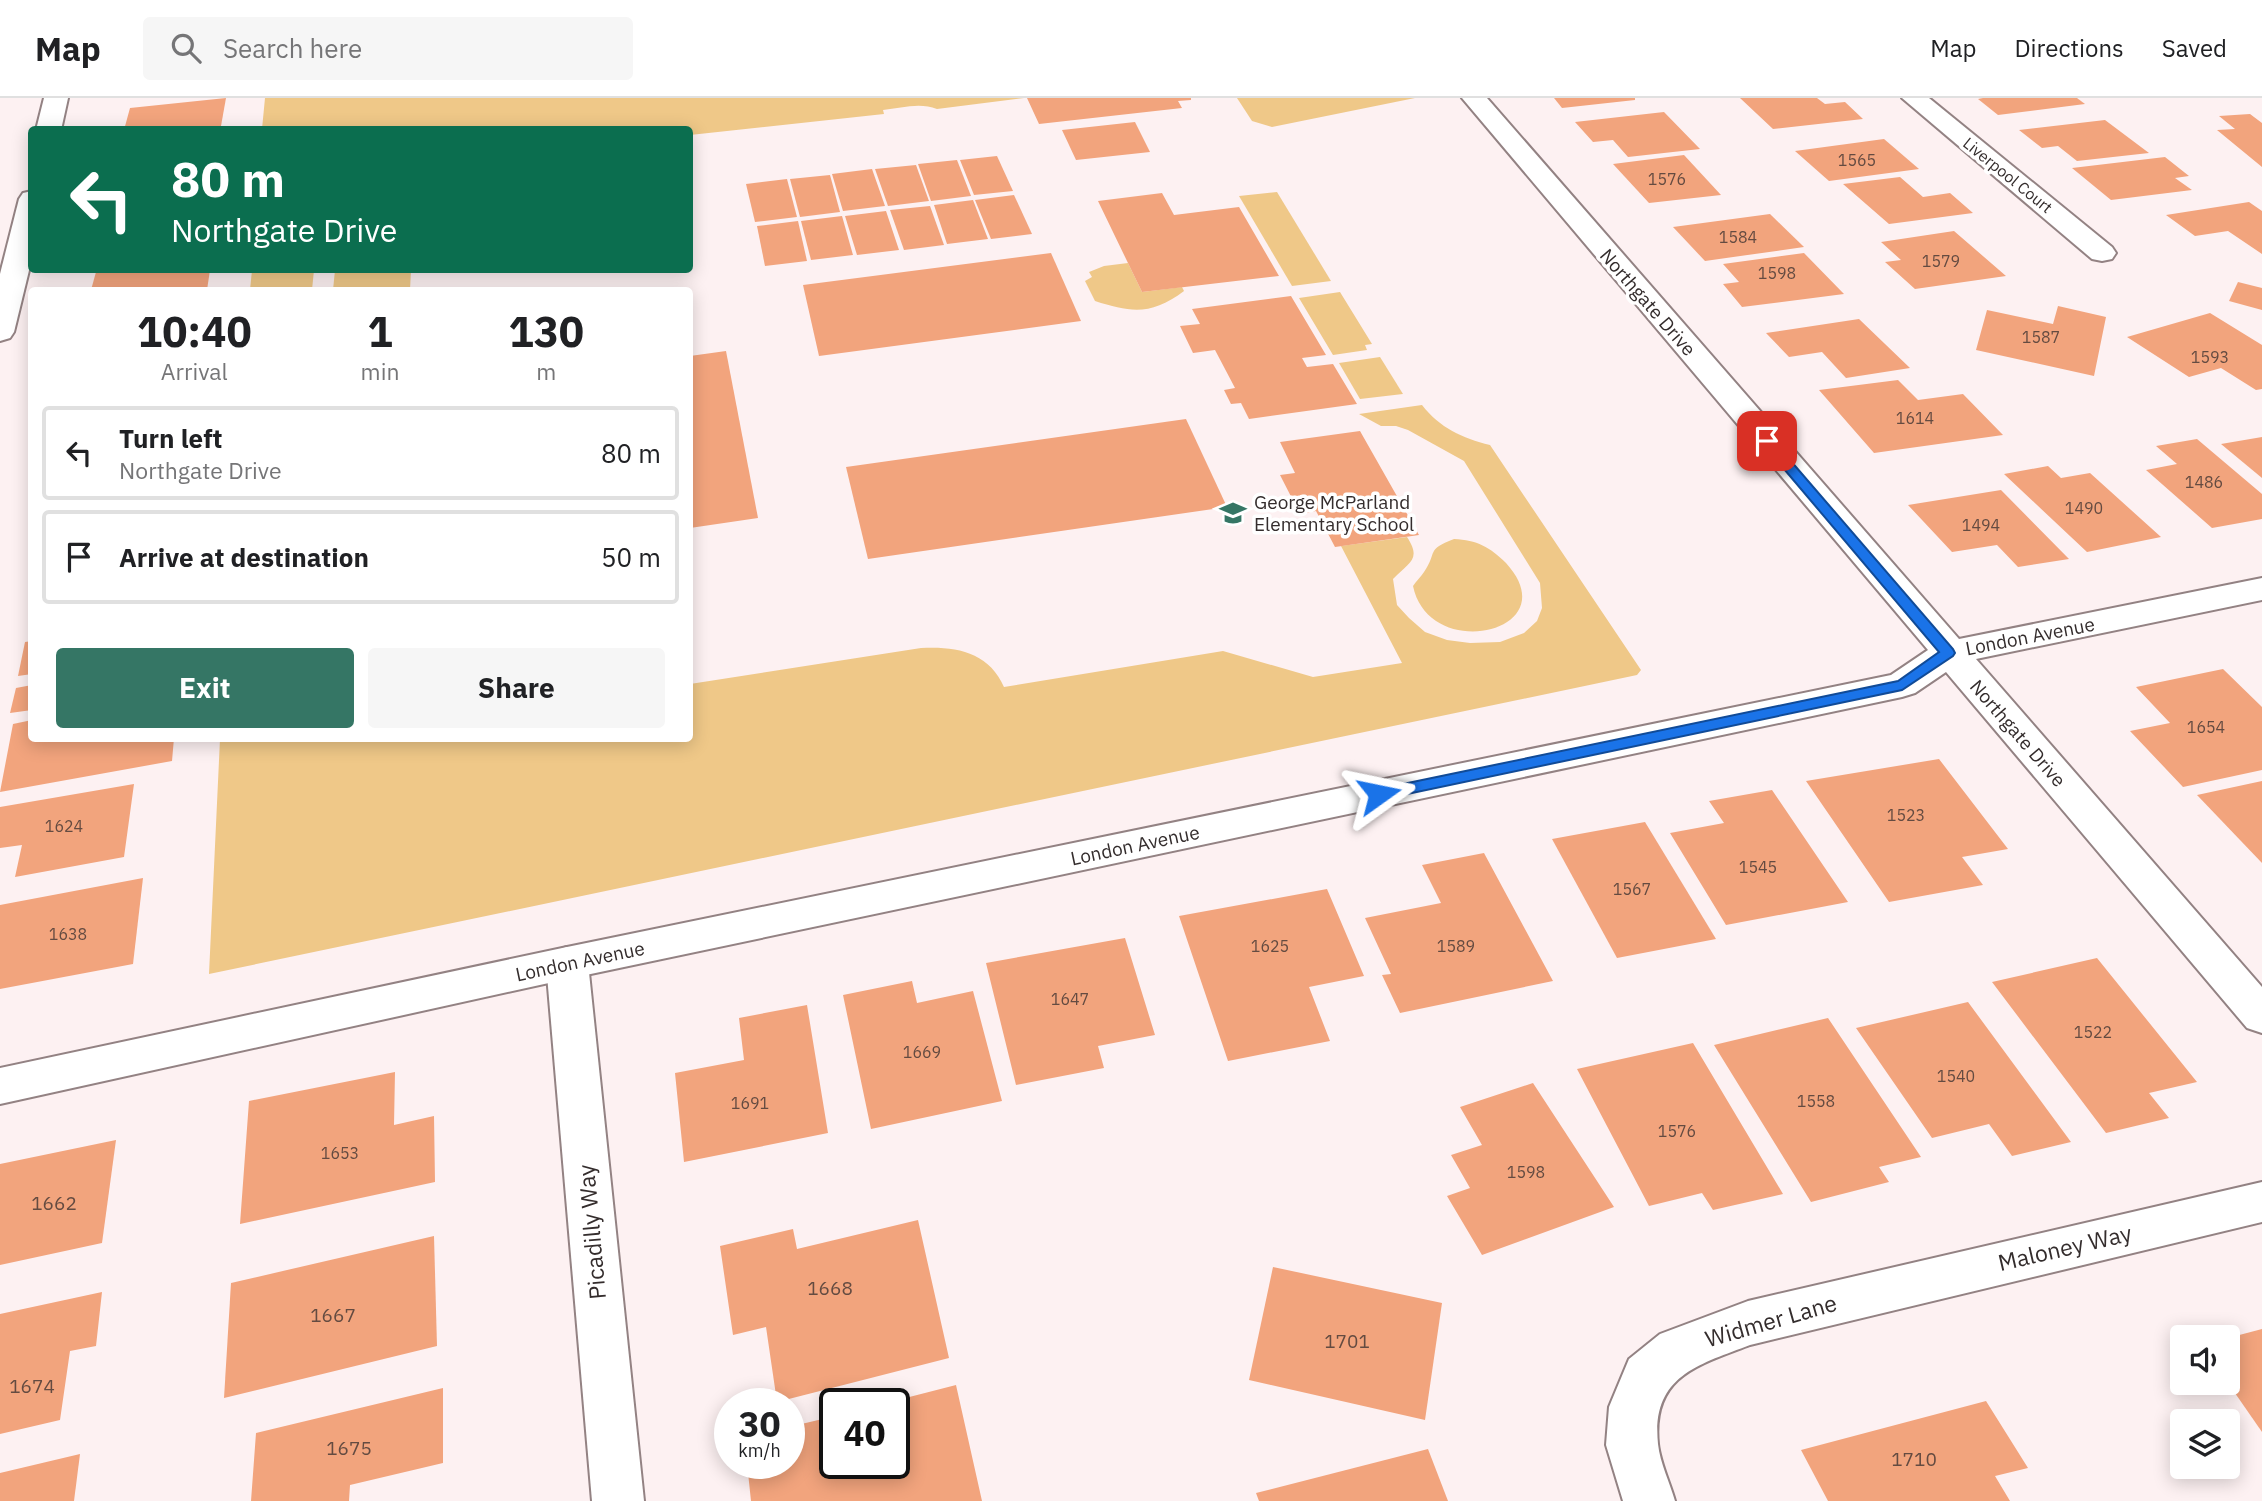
<!DOCTYPE html>
<html lang="en">
<head>
<meta charset="utf-8">
<style>
  body { margin:0; font-family:"IBM Plex Sans",sans-serif; background:#f6f6f6; color:#202124; height:100vh; display:flex; flex-direction:column; font-size:26px; white-space:nowrap }
  * { box-sizing:border-box; margin:0 }
  p { font-size:23px; color:#757577 }
  .icon { flex:none; width:38px; height:38px; fill:none; stroke:currentColor; stroke-width:2; stroke-linecap:round; stroke-linejoin:round }
  .map { position:relative; flex:1; overflow:hidden }
  .side { position:absolute; left:28px; top:189px; width:665px; height:455px; display:flex; flex-direction:column; background:#fff; border-radius:7px; box-shadow:0 4px 18px #0003 }
  .side>* { flex:none }
  .banner { position:absolute; left:28px; top:28px; width:665px; height:147px; border-radius:7px; box-shadow:0 4px 18px #0003; background:#0b6e4f; color:#fff; overflow:hidden }
  .fabs { position:absolute; left:2170px; top:1227px; display:grid; gap:14px }
  .fabs a { display:grid; place-items:center; width:70px; height:70px; border-radius:7px; background:#fff; box-shadow:0 4px 18px #0003; font-size:35px }
  .speed { position:absolute; left:714px; top:1290px; display:flex; gap:14px; font-size:35px; font-weight:700; text-align:center }
  .speed>* { display:grid; place-content:center; width:91px; height:91px; border-radius:50%; background:#fff; box-shadow:0 4px 18px #0003; line-height:1 }
  .speed small { font-size:18px; font-weight:400 }
  .speed .limit { border:4px solid #111; border-radius:10px; background:#fff; color:#111 }
  .pin { position:absolute; display:grid; place-items:center; width:60px; height:60px; color:#fff; margin:-30px; border-radius:14px; box-shadow:0 4px 10px #0006 }
  .me { position:absolute; width:77px; margin:-38px; rotate:78deg; stroke-linejoin:round; filter:drop-shadow(0 0 5px #0008) }
  .turn { display:flex; align-items:center; gap:24px; height:147px; padding:0 28px; font-size:32px }
  .turn .icon { width:91px; height:91px; stroke-width:2.5 }
  .turn b { display:block; font-size:49px; line-height:60px }
  .eta { display:flex; justify-content:space-evenly; align-items:center; height:119px; text-align:center }
  .eta b { font-size:42px; font-weight:700; line-height:49px }
  .cta { display:flex; gap:14px; margin-top:auto; padding:14px 28px }
  .cta a { flex:1; height:80px; border-radius:7px; background:#357665; color:#fff; font-size:28px; font-weight:700; line-height:80px; text-align:center }
  .cta a+a { background:#f6f6f6; color:#202124 }
  ul { padding:0; list-style:none }
  li { display:flex; align-items:center; gap:21px; height:94px; margin:0 14px 10px; padding:0 14px; border:4px solid #e0e0e0; border-radius:7px }
  li div { flex:1 }
  li b { display:block; font-size:26px }
  li em { font-style:normal }
  header { display:flex; align-items:center; gap:42px; box-sizing:border-box; height:98px; padding:0 35px; background:#fff; border-bottom:2px solid #e0e0e0 }
  header strong { font-size:33px }
  nav { display:flex; gap:38px; margin-inline-start:auto; font-size:24px }
  .search { width:490px; height:63px; background:#f6f6f6; display:flex; align-items:center; gap:18px; box-sizing:border-box; padding:0 24px; border-radius:7px; color:#757577; font-size:26px }
  .map>svg:first-child { display:block }
</style>
</head>
<body>
<header>
<strong>Map</strong>
<div class="search"><svg class="icon" aria-label="search" viewBox="0 0 24 24"><circle cx="10" cy="10" r="6"/><path d="M15 15l6 6"/></svg>Search here</div>
<nav><a>Map</a><a>Directions</a><a>Saved</a></nav>
</header>
<div class="map">
<svg width="2262" height="1403" viewBox="0 0 2262 1403">
  <rect width="100%" height="100%" fill="#fdf1f2"/>
  <g fill="#efc888">
    <path d="M265 0H1024L937 11C920 4 901 10 883 12L884 16 690 37V32L262 31Z"/>
    <polygon points="1237,0 1415,0 1272,29 1252,23"/>
    <polygon points="1277,94 1331,183 1292,188 1239,98"/>
    <path d="M1128 165 1142 194 1182 189 1184 193C1152 217 1132 215 1095 203L1085 183 1092 179 1089 174 1104 168Z"/>
    <polygon points="252,172 314,172 312,192 250,192"/>
    <polygon points="335,172 411,172 410,192 333,192"/>
    <polygon points="1340,194 1372,246 1365,247 1367,252 1333,257 1299,200"/>
    <polygon points="1380,259 1403,296 1360,301 1339,265"/>
    <path d="M1422 307C1440 330 1462 340 1490 347L1641 572 1637 577 209 876 220 641 690 640V586L921 550C956 548 989 554 1004 589L1223 553 1313 579 1402 565 1341 448 1407 439C1422 462 1409 464 1393 481L1397 507 1409 520 1425 534 1447 542 1470 545 1500 544 1524 535 1537 523 1542 510 1540 485 1464 363 1408 332 1396 328H1381L1359 316Z"/>
    <path d="M1454 441C1477 442 1490 449 1506 465 1569 534 1429 566 1413 488 1416 483 1421 479 1424 474 1438 454 1425 452 1454 441Z"/>
  </g>
  <g fill="#f2a47d">
    <polygon points="226,0 221,28 194,32 124,32 130,10"/>
    <polygon points="1027,0 1191,0 1191,2 1178,3 1182,10 1039,26"/>
    <polygon points="1554,0 1635,0 1635,2 1562,10"/>
    <polygon points="1740,0 1817,0 1825,6 1845,4 1863,21 1773,31"/>
    <polygon points="1983,0 2077,0 2085,6 1998,17 1978,1"/>
    <polygon points="1664,14 1700,51 1628,59 1613,42 1593,44 1575,24"/>
    <polygon points="2250,16 2262,25 2262,69 2217,32 2235,31 2219,18"/>
    <polygon points="2105,22 2149,55 2077,63 2058,48 2042,50 2019,32"/>
    <polygon points="1135,24 1150,54 1076,62 1062,32"/>
    <polygon points="1884,41 1919,71 1829,83 1795,53"/>
    <polygon points="1684,57 1721,97 1649,105 1613,66"/>
    <polygon points="997,58 1013,93 974,97 960,62"/>
    <polygon points="2165,59 2189,78 2175,80 2192,92 2111,102 2072,70"/>
    <polygon points="957,62 971,98 931,103 918,66"/>
    <polygon points="916,67 929,103 888,108 875,71"/>
    <polygon points="872,71 885,108 843,113 832,76"/>
    <polygon points="830,77 840,114 800,119 790,81"/>
    <polygon points="1900,79 1923,99 1950,95 1973,115 1889,126 1843,86"/>
    <polygon points="787,81 797,119 755,124 746,86"/>
    <polygon points="1162,95 1174,117 1239,109 1279,178 1142,194 1098,103"/>
    <polygon points="1014,97 1032,136 991,141 975,102"/>
    <polygon points="973,102 988,141 947,146 934,107"/>
    <polygon points="2249,104 2262,113 2262,156 2228,133 2195,138 2166,117"/>
    <polygon points="930,108 944,147 904,152 890,112"/>
    <polygon points="886,113 899,152 857,157 845,118"/>
    <polygon points="1770,116 1804,149 1705,163 1673,129"/>
    <polygon points="842,118 853,157 811,162 801,123"/>
    <polygon points="798,123 807,163 765,168 757,128"/>
    <polygon points="1954,133 2006,178 1915,191 1885,164 1901,162 1881,144"/>
    <polygon points="1051,155 1081,223 819,258 803,187"/>
    <polygon points="1804,155 1844,196 1742,209 1723,186 1739,184 1723,166"/>
    <polygon points="118,172 210,172 207,192 91,192 96,174"/>
    <polygon points="2238,184 2262,190 2262,212 2229,203"/>
    <polygon points="1291,198 1326,257 1302,260 1307,269 1333,266 1357,306 1249,321 1241,305 1231,306 1224,292 1235,290 1215,252 1193,255 1180,228 1200,226 1192,211"/>
    <polygon points="2058,208 2106,219 2094,278 1976,252 1987,212 2053,226"/>
    <polygon points="2210,215 2262,247 2262,291 2256,292 2221,270 2189,279 2127,239"/>
    <polygon points="1859,221 1910,270 1846,280 1822,254 1789,259 1766,235"/>
    <polygon points="726,253 758,420 690,430 690,258"/>
    <polygon points="1898,282 1918,302 1963,296 2003,337 1874,355 1819,292"/>
    <polygon points="1186,321 1227,409 868,461 846,369"/>
    <polygon points="1360,333 1419,437 1335,449 1316,413 1300,416 1280,377 1295,375 1280,344"/>
    <polygon points="2262,339 2262,380 2221,346"/>
    <polygon points="2197,341 2262,396 2262,421 2212,430 2146,372 2177,366 2156,348"/>
    <polygon points="2048,368 2061,380 2090,375 2161,439 2087,454 2004,376"/>
    <polygon points="2001,392 2069,461 2018,469 1997,447 1952,454 1908,407"/>
    <polygon points="32,543 32,576 18,578 25,544"/>
    <polygon points="2223,571 2262,609 2262,672 2183,689 2130,633 2170,625 2136,589"/>
    <polygon points="32,587 32,612 10,615 16,590"/>
    <polygon points="32,622 32,640 174,640 172,663 0,694 13,626"/>
    <polygon points="1939,661 2008,751 1962,759 1983,787 1889,804 1806,683"/>
    <polygon points="2262,683 2262,765 2197,697"/>
    <polygon points="134,686 124,759 15,779 22,747 0,750 0,709"/>
    <polygon points="1772,692 1848,804 1726,827 1670,735 1724,725 1709,703"/>
    <polygon points="1645,724 1716,841 1617,860 1552,741"/>
    <polygon points="1484,755 1553,883 1400,915 1382,877 1391,876 1365,820 1441,805 1422,767"/>
    <polygon points="143,780 133,866 0,891 0,807"/>
    <polygon points="1327,791 1364,878 1309,889 1330,943 1228,963 1179,818"/>
    <polygon points="1125,840 1155,937 1098,948 1104,970 1016,987 986,865"/>
    <polygon points="2097,860 2197,984 2149,995 2169,1020 2106,1035 1992,884"/>
    <polygon points="912,883 917,905 973,893 1002,1003 871,1031 843,897"/>
    <polygon points="1968,904 2071,1044 2012,1058 1989,1026 1932,1040 1856,930"/>
    <polygon points="807,907 828,1035 684,1064 675,975 744,962 739,920"/>
    <polygon points="1828,920 1921,1059 1879,1069 1889,1084 1811,1104 1714,947"/>
    <polygon points="1693,945 1783,1096 1713,1112 1702,1095 1649,1108 1577,971"/>
    <polygon points="395,974 394,1027 434,1018 435,1084 240,1126 249,1003"/>
    <polygon points="1533,985 1614,1109 1482,1157 1447,1098 1470,1090 1451,1057 1482,1047 1460,1009"/>
    <polygon points="116,1042 102,1145 0,1167 0,1066"/>
    <polygon points="918,1122 949,1260 777,1304 766,1229 733,1237 720,1148 793,1131 797,1151"/>
    <polygon points="434,1138 437,1248 224,1300 231,1185"/>
    <polygon points="1273,1169 1442,1205 1425,1322 1249,1282"/>
    <polygon points="102,1194 96,1248 70,1253 60,1322 0,1336 0,1216"/>
    <polygon points="2262,1231 2262,1334 2228,1285 2228,1240"/>
    <polygon points="956,1287 982,1403 751,1403 747,1365 789,1365 789,1329 835,1318 835,1365 894,1365 894,1306 886,1305"/>
    <polygon points="443,1290 443,1365 350,1387 349,1403 251,1403 256,1335"/>
    <polygon points="1986,1303 2028,1370 1995,1378 2010,1403 1828,1403 1801,1352"/>
    <polygon points="1428,1351 1448,1403 1259,1403 1256,1395"/>
    <polygon points="80,1356 74,1403 0,1403 0,1375"/>
  </g>
  <g fill="none" stroke-linecap="round" stroke-linejoin="round">
    <g stroke="#938283" stroke-width="4">
      <g id="minor">
        <polygon points="44,0 68,0 61,32 36,32"/>
        <polygon points="1902,0 1929,0 2112,149 2116,155 2112,161 2102,163 2092,161"/>
        <polygon points="32,93 32,160 14,234 10,240 0,243 0,176 19,101 23,95"/>
        <polygon points="567,849 582,854 588,865 644,1403 592,1403 546,865 552,854"/>
        <path d="M2262 1084V1124L1750 1247C1698 1267 1651 1278 1658 1346 1660 1365 1670 1385 1675 1403H1623L1606 1347 1609 1309 1629 1261 1660 1236 1748 1203Z"/>
      </g>
    </g>
    <g stroke="#938283" stroke-width="4">
      <polygon id="tertiary" points="1462,0 1487,0 1959,541 2262,480 2262,502 1976,561 2262,889 2262,935 2247,930 1946,574 1915,595 1902,599 567,881 0,1006 0,970 567,849 1891,577 1928,552"/>
    </g>
    <use href="#minor" fill="#fff" fill-rule="evenodd"/>
    <use href="#tertiary" fill="#fff" fill-rule="evenodd"/>
  </g>
  <polygon fill="#1a73e8" stroke="#114b97" stroke-width="2" points="1767,339 1771,340 1953,551 1955,555 1953,558 1902,592 1379,702 1373,700 1371,696 1379,691 1898,583 1939,554 1762,345 1762,340"/>
  <defs>
    <g id="school-bare" transform="scale(2.1)"><path d="M0-5L7-2L0 1L-7-2ZM-4 1L0 2.5L4 1V4Q0 6-4 4Z" fill="#357665" stroke="#fff" stroke-width="2.5" paint-order="stroke"/></g>
  </defs>
  <g fill-rule="evenodd">
    <use href="#school-bare" x="1233" y="415"/>
  </g>
  <g text-anchor="middle" stroke-width="7" stroke-linejoin="round" paint-order="stroke">
    <g font-size="16" fill="#644b41">
      <text x="1857" y="68">1565</text>
      <text x="1667" y="87">1576</text>
      <text x="1738" y="145">1584</text>
      <text x="1941" y="169">1579</text>
      <text x="1777" y="181">1598</text>
      <text x="2041" y="245">1587</text>
      <text x="2210" y="265">1593</text>
      <text x="1915" y="326">1614</text>
      <text x="2204" y="390">1486</text>
      <text x="2084" y="416">1490</text>
      <text x="1981" y="433">1494</text>
      <text x="2206" y="635">1654</text>
      <text x="1906" y="723">1523</text>
      <text x="64" y="734">1624</text>
      <text x="1758" y="775">1545</text>
      <text x="1632" y="797">1567</text>
      <text x="68" y="842">1638</text>
      <text x="1270" y="854">1625</text>
      <text x="1456" y="854">1589</text>
      <text x="1070" y="907">1647</text>
      <text x="2093" y="940">1522</text>
      <text x="922" y="960">1669</text>
      <text x="1956" y="984">1540</text>
      <text x="1816" y="1009">1558</text>
      <text x="750" y="1011">1691</text>
      <text x="1677" y="1039">1576</text>
      <text x="340" y="1061">1653</text>
      <text x="1526" y="1080">1598</text>
    </g>
    <g font-size="16" fill="#342d2d" stroke="#fff">
      <text transform="translate(2008 77) rotate(39)" y="6">Liverpool Court</text>
    </g>
    <g font-size="19" fill="#342d2d" stroke="#fff">
      <text transform="translate(1648 204) rotate(49)" y="7">Northgate Drive</text>
      <text transform="translate(2030 538) rotate(-11)" y="7">London Avenue</text>
      <text transform="translate(2018 635) rotate(49)" y="7">Northgate Drive</text>
      <text transform="translate(1135 747) rotate(-12)" y="7">London Avenue</text>
      <text transform="translate(580 863) rotate(-12)" y="7">London Avenue</text>
    </g>
    <g font-size="19" fill="#342d2d" stroke="#fff" text-anchor="start">
      <text x="1254" y="411">George McParland<tspan x="1254" dy="22">Elementary School</tspan></text>
    </g>
    <g font-size="19" fill="#644b41">
      <text x="54" y="1112">1662</text>
      <text x="830" y="1197">1668</text>
      <text x="333" y="1224">1667</text>
      <text x="1347" y="1250">1701</text>
      <text x="32" y="1295">1674</text>
      <text x="349" y="1357">1675</text>
      <text x="1914" y="1368">1710</text>
    </g>
    <g font-size="23" fill="#342d2d" stroke="#fff">
      <text transform="translate(592 1134) rotate(-95)" y="8">Picadilly Way</text>
      <text transform="translate(2065 1150) rotate(-13)" y="8">Maloney Way</text>
      <text transform="translate(1771 1223) rotate(-16)" y="8">Widmer Lane</text>
    </g>
  </g>
</svg>
<div class="fabs">
<a><svg class="icon" aria-label="sound" viewBox="0 0 24 24"><path d="M4 9h4l5-4v14l-5-4H4zM17 9q2 3 0 6"/></svg></a>
<a><svg class="icon" aria-label="layers" viewBox="0 0 24 24"><path d="M12 4l9 5-9 5-9-5zM3 14l9 5 9-5"/></svg></a>
</div>
<div class="speed"><div>30<small>km/h</small></div><div class="limit">40</div></div>
<div class="pin" style="left:1767px;top:343px;background:#d93025"><svg class="icon" aria-label="arrive" viewBox="0 0 24 24"><path d="M6 21V4h12l-3 4 3 4H6"/></svg></div>
<svg class="me" style="left:1379px;top:696px" viewBox="-20 -20 40 40"><path d="M0-17L14 15 0 8-14 15z" fill="#1a73e8" stroke="#fff" stroke-width="4"/></svg>
<div class="banner">
<div class="turn"><svg class="icon" aria-label="left" viewBox="0 0 24 24"><path d="M17 20v-9H6M10 6l-5 5 5 5"/></svg><div><b>80 m</b>Northgate Drive</div></div>
</div>
<section class="side">
<div class="eta">
<div><b>10:40</b><p>Arrival</p></div>
<div><b>1</b><p>min</p></div>
<div><b>130</b><p>m</p></div>
</div>
<ul>
<li><svg class="icon" aria-label="left" viewBox="0 0 24 24"><path d="M17 20v-9H6M10 6l-5 5 5 5"/></svg><div><b>Turn left</b><p>Northgate Drive</p></div><em>80 m</em></li>
<li><svg class="icon" aria-label="arrive" viewBox="0 0 24 24"><path d="M6 21V4h12l-3 4 3 4H6"/></svg><div><b>Arrive at destination</b></div><em>50 m</em></li>
</ul>
<div class="cta"><a>Exit</a><a>Share</a></div>
</section>
</div>
</body>
</html>
